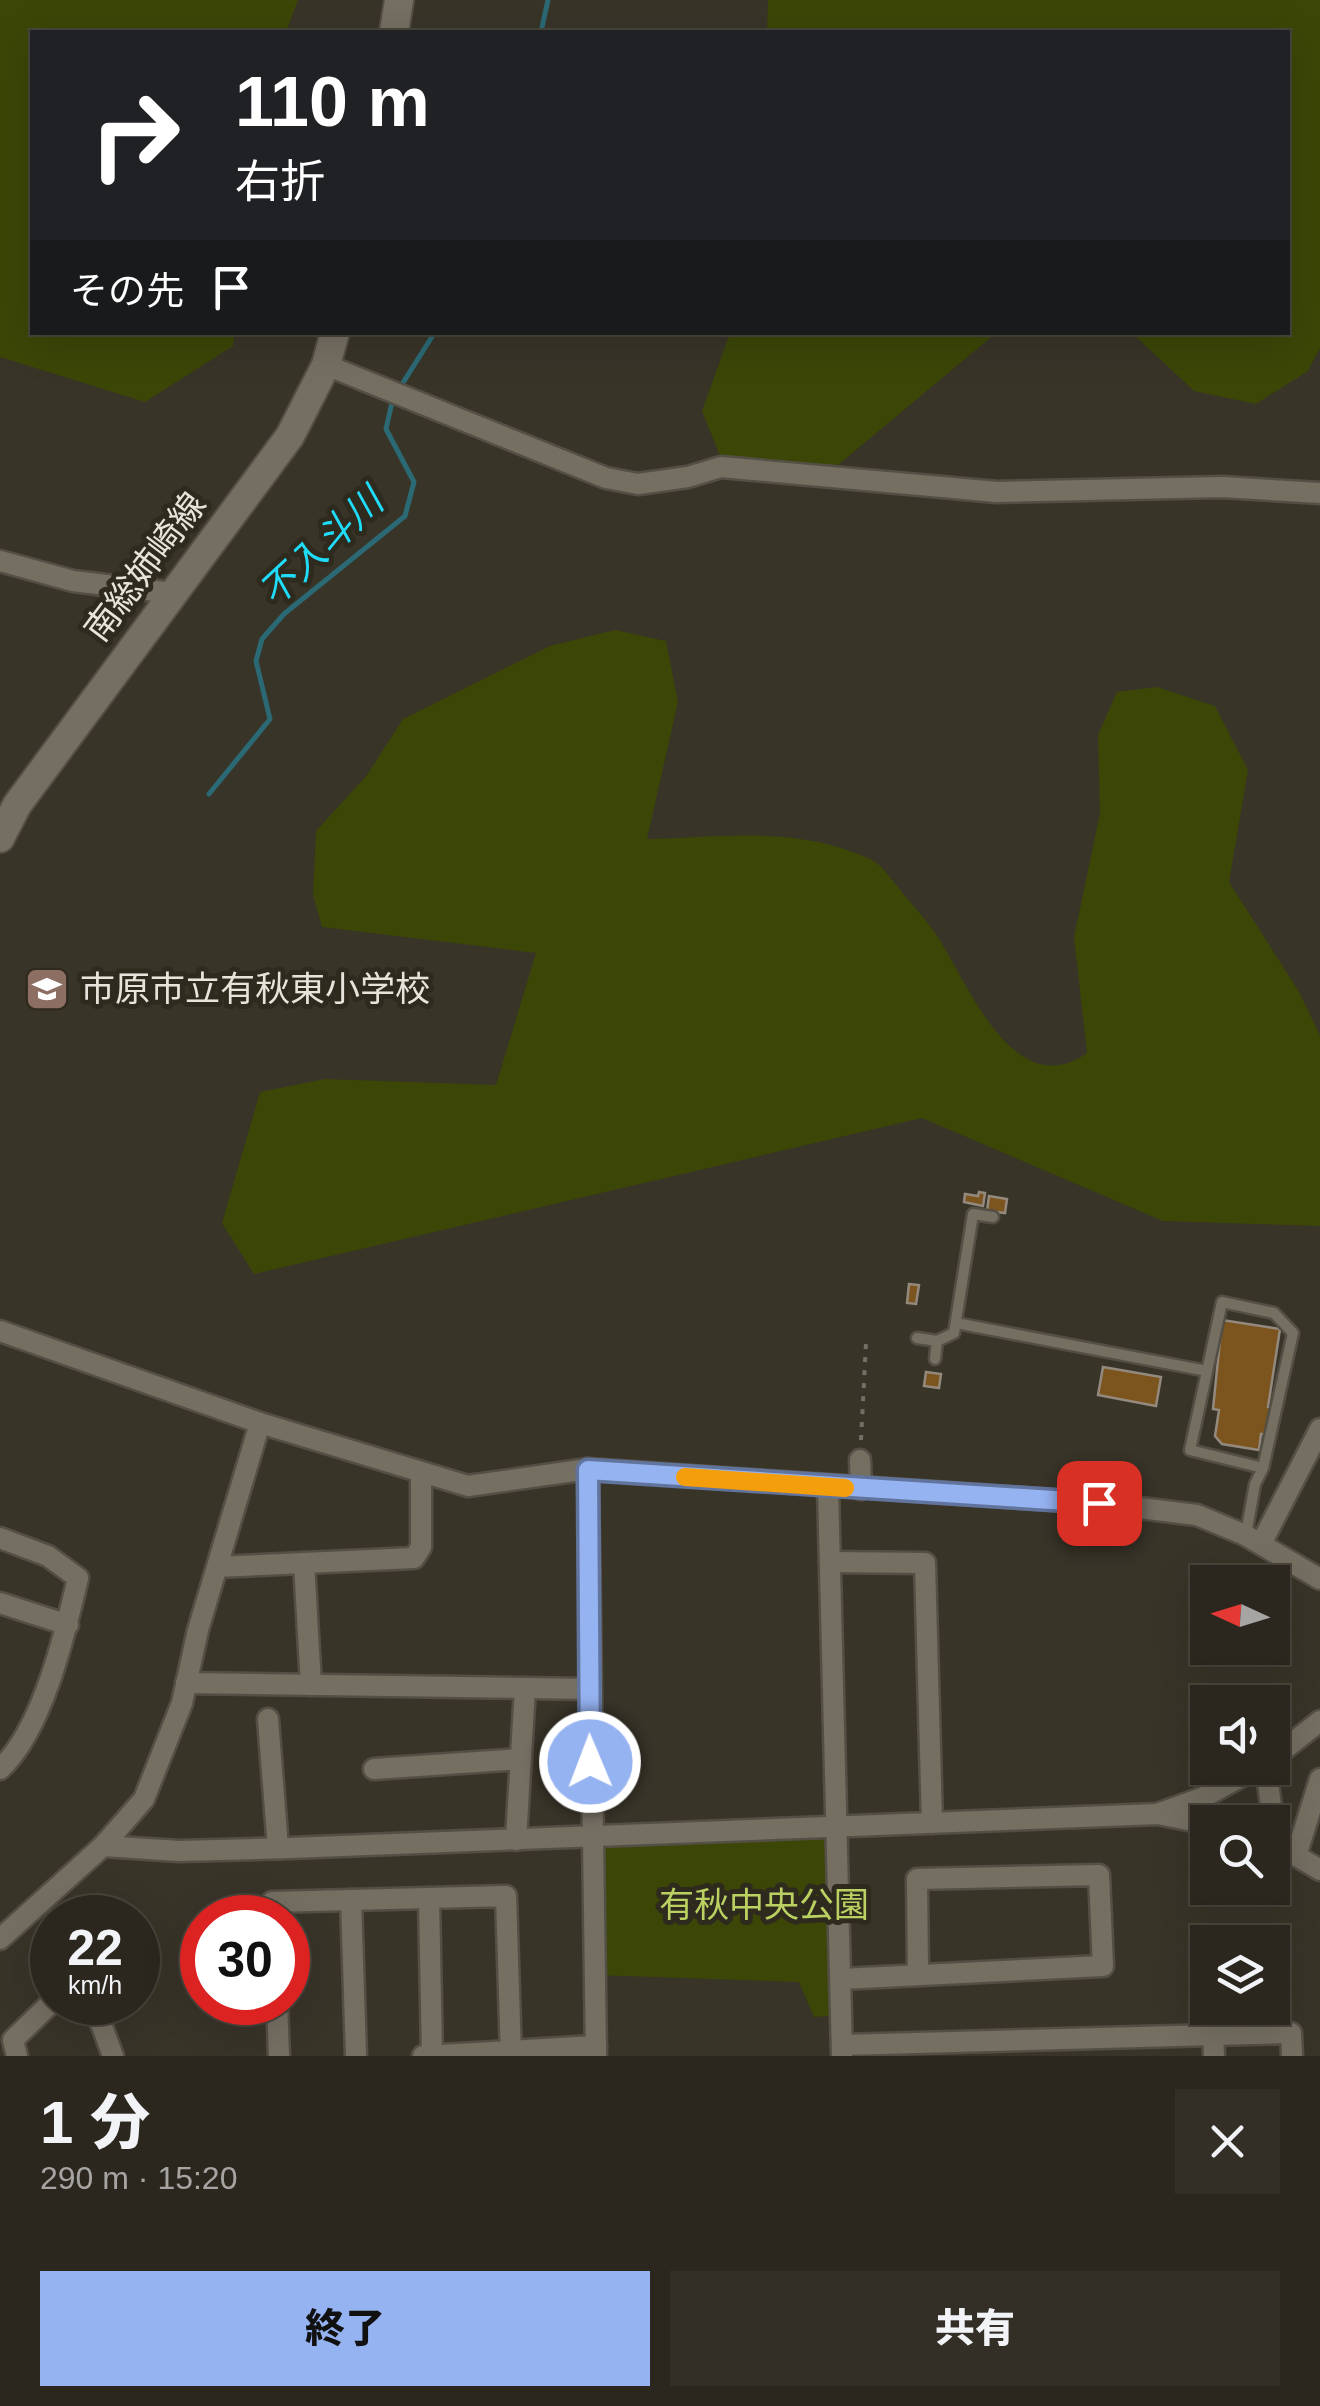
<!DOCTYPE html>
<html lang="ja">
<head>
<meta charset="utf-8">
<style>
  body { margin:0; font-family:Helvetica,"Noto Sans JP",sans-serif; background:#332f27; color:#f1f3f6; height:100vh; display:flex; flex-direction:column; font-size:38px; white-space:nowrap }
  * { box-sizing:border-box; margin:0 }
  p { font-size:32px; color:#a6a5a4 }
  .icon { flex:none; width:55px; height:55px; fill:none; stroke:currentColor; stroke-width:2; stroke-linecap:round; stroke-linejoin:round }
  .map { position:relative; height:2056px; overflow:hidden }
  .details { display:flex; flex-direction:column; background:#2b271e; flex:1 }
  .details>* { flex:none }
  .top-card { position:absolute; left:30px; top:30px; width:1260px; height:305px; border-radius:0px; box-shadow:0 10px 40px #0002,0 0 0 2px #47443c; background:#202124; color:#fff; overflow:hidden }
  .needle { width:65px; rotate:274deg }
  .fabs { position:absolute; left:1190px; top:1565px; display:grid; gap:20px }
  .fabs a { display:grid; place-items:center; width:100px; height:100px; border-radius:0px; background:#2b271e; box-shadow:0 10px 40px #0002,0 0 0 2px #47443c; font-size:50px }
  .speed { position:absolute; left:30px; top:1895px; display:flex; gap:20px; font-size:50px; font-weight:700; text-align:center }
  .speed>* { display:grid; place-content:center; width:130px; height:130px; border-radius:50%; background:#2b271e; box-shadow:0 10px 40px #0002,0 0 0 2px #47443c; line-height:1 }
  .speed small { font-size:25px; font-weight:400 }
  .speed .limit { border:15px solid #d22; background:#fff; color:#111 }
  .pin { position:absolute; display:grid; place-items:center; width:85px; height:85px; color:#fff; margin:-42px; border-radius:20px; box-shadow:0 5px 15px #0006 }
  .me { position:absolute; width:110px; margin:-55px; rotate:359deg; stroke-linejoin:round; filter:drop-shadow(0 0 8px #0008) }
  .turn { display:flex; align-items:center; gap:35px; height:210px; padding:0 40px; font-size:45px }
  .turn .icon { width:130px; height:130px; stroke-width:2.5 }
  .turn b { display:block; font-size:70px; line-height:85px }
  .then { display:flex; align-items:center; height:95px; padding:0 40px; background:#0003; gap:20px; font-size:38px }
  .round { display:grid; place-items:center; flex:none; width:105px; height:105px; border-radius:0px; background:#332f27 }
  .summary { display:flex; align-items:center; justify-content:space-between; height:170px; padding:0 40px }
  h1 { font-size:60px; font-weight:800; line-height:75px }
  .primary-button { display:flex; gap:20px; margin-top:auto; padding:20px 40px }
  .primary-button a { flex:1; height:115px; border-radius:0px; background:#95b2f1; color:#111; font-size:40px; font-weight:800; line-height:115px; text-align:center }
  .primary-button a+a { background:#332f27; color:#f1f3f6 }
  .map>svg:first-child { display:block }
</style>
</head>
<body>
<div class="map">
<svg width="1320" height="2056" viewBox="0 0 1320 2056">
  <rect width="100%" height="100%" fill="#393428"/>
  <g fill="#3b4607">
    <polygon points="0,0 298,0 286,32 32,32 32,332 235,333 233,346 145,402 0,357"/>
    <polygon points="768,0 1320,0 1320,348 1308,371 1256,404 1194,391 1132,333 1288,332 1288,32 767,32"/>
    <polygon points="730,333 996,333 838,465 782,482 721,458 702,411"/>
    <path d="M615 630 666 641 678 702 647 839C724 837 799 825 872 860 882 865 890 878 898 887 910 903 925 918 936 934 968 982 1013 1105 1087 1053L1074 937 1100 813 1098 735 1117 692 1157 687 1215 706 1248 770 1229 882 1298 990 1320 1035V1226L1163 1221 922 1118 254 1274 222 1223 260 1092 325 1079 496 1085 536 953 322 927 313 895 316 831 367 775 403 719 550 646Z"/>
    <polygon points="839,1827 841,2015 814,2017 799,1982 594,1975 591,1835"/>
  </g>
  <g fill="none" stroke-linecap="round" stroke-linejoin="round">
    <g stroke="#2b6975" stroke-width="5">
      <polyline points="541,32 548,0"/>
      <polyline points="399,389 435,332"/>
      <polyline points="209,794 270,719 256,661 262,639 284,614 405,516 414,482 386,429 393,398"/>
    </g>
  </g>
  <g fill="#7c541d" stroke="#93897d" stroke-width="2.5">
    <polygon points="979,1192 985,1193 983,1206 964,1202 965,1194 978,1196"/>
    <polygon points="989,1196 1007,1199 1005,1213 987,1211"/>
    <polygon points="909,1284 919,1285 916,1304 907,1303"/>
    <polygon points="1222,1320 1280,1329 1268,1407 1273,1408 1269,1435 1261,1434 1259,1450 1222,1444 1215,1436 1219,1410 1213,1409"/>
    <polygon points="1103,1367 1161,1377 1156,1406 1098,1395"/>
    <polygon points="926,1372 941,1374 939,1388 924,1386"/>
  </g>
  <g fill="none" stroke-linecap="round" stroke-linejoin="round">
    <g stroke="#544f45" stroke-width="15">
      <g id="lane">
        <polyline points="956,1323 1207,1371"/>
        <polyline points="917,1338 937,1341 954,1333 973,1214 993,1217"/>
        <polyline points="935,1359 937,1341"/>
        <polyline points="1246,1534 1255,1484 1263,1468 1190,1450 1222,1302 1274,1313 1293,1333 1263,1468"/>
      </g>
    </g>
    <g stroke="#544f45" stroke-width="25">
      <g id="street">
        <polyline points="326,365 606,478 638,484 688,477 721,467 997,492 1222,487 1320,493"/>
        <polyline points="0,561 73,581 172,593"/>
        <polyline points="0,1331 260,1423 468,1486 588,1469 1099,1503 1197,1515 1245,1535 1320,1579"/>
        <polyline points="860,1460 861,1489"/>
        <polyline points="588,1469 596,2056"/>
        <polyline points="828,1487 842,2056"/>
        <path d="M0 1538 48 1556 78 1578C65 1634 42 1731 0 1769"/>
        <polyline points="1261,1544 1320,1429"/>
        <polyline points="830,1562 925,1563 932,1823"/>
        <polyline points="304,1563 311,1685"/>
        <polyline points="217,1567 414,1558 421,1547 421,1474"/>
        <polyline points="0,1603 68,1625"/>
        <polyline points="186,1683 589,1689"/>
        <polyline points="268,1719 278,1848"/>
        <polyline points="1272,1759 1320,1721"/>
        <polyline points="1266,1768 1276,1844"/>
        <polyline points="374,1769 521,1759"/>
        <polyline points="1160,1813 1202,1798 1257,1768"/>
        <polyline points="516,1840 525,1688"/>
        <polyline points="103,1846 179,1851 290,1848 1158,1814 1208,1824"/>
        <polyline points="1288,1851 1320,1870"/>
        <polyline points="1296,1856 1320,1779"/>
        <polyline points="429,1898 432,2055"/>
        <polyline points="351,1900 356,2056"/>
        <polyline points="273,1918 272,1902 506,1896 511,2056"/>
        <polyline points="0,1939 103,1846 144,1799 182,1703 198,1630 260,1423"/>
        <polyline points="841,1979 1103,1966 1099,1875 917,1879 918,1972"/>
        <polyline points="93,2002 113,2056"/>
        <polyline points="277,2002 279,2056"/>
        <polyline points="1213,2035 1214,2056"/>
        <polyline points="842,2045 1291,2033 1292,2056"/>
        <polyline points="17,2056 13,2040 52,2002"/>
        <polyline points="423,2056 596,2046"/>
      </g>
    </g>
    <g stroke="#544f45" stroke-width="32">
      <g id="secondary">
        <polyline points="394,32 399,0"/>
        <polyline points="0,838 17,805 290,436 326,365 335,332"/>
      </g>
    </g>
    <polyline stroke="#746f65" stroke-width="4" stroke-dasharray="5 8" stroke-linecap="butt" points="861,1440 866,1343"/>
    <use href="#lane" stroke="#756f62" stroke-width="10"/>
    <use href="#street" stroke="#756f62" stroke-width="20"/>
    <use href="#secondary" stroke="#756f62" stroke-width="28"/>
  </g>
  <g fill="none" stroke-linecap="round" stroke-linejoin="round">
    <g stroke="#61749d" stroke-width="25">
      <polyline id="route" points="590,1762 588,1470 1099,1503"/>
    </g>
    <use href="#route" stroke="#95b2f1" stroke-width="18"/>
    <polyline stroke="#f59e0b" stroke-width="18" points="685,1477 845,1488"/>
  </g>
  <defs>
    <g id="school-square" transform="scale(2.25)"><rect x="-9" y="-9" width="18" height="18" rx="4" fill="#8d6e63" stroke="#2f2a1e"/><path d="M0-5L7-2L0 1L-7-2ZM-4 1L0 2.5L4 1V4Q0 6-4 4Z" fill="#fff"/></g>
  </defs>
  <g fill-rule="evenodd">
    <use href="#school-square" x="47" y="989"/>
  </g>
  <g text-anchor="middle" stroke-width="10" stroke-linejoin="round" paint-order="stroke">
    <g font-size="35" fill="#e7e4dc" stroke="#2f2a1e">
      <text transform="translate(145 567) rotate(-53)" y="12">南総姉崎線</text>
    </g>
    <g font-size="35" fill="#e7e4dc" stroke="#2f2a1e" text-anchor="start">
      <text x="80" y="1001">市原市立有秋東小学校</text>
    </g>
    <g font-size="35" fill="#bad162" stroke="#2f2a1e">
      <text x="764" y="1917">有秋中央公園</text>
    </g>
    <g font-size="38" font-style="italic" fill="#1fdcf9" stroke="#2f2a1e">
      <text transform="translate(321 547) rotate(-43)" y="13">不入斗川</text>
    </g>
  </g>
</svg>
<div class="fabs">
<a><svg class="needle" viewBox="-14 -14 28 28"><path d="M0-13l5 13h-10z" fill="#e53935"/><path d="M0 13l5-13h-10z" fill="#a6a5a4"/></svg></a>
<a><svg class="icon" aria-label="sound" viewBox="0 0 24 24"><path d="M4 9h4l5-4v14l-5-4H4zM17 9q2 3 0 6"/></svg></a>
<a><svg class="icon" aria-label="search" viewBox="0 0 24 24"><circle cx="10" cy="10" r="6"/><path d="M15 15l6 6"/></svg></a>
<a><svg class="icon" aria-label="layers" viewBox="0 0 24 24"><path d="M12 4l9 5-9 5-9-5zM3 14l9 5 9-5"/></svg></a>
</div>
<div class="speed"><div>22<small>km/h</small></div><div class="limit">30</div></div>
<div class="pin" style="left:1099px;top:1503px;background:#d93025"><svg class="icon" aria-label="arrive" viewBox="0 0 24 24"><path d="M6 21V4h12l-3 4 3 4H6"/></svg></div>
<svg class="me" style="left:590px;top:1762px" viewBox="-20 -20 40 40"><circle r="17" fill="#95b2f1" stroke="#fff" stroke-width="3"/><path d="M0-11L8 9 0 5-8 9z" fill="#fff"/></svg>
<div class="top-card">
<div class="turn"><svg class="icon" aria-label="right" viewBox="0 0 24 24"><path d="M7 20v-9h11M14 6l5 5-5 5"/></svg><div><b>110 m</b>右折</div></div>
<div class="then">その先<svg class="icon" aria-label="arrive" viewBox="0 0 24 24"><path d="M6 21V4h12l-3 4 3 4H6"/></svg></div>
</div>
</div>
<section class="details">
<div class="summary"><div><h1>1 分</h1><p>290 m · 15:20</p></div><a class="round"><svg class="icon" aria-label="close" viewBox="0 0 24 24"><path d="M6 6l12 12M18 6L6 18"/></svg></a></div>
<div class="primary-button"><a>終了</a><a>共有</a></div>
</section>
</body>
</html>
